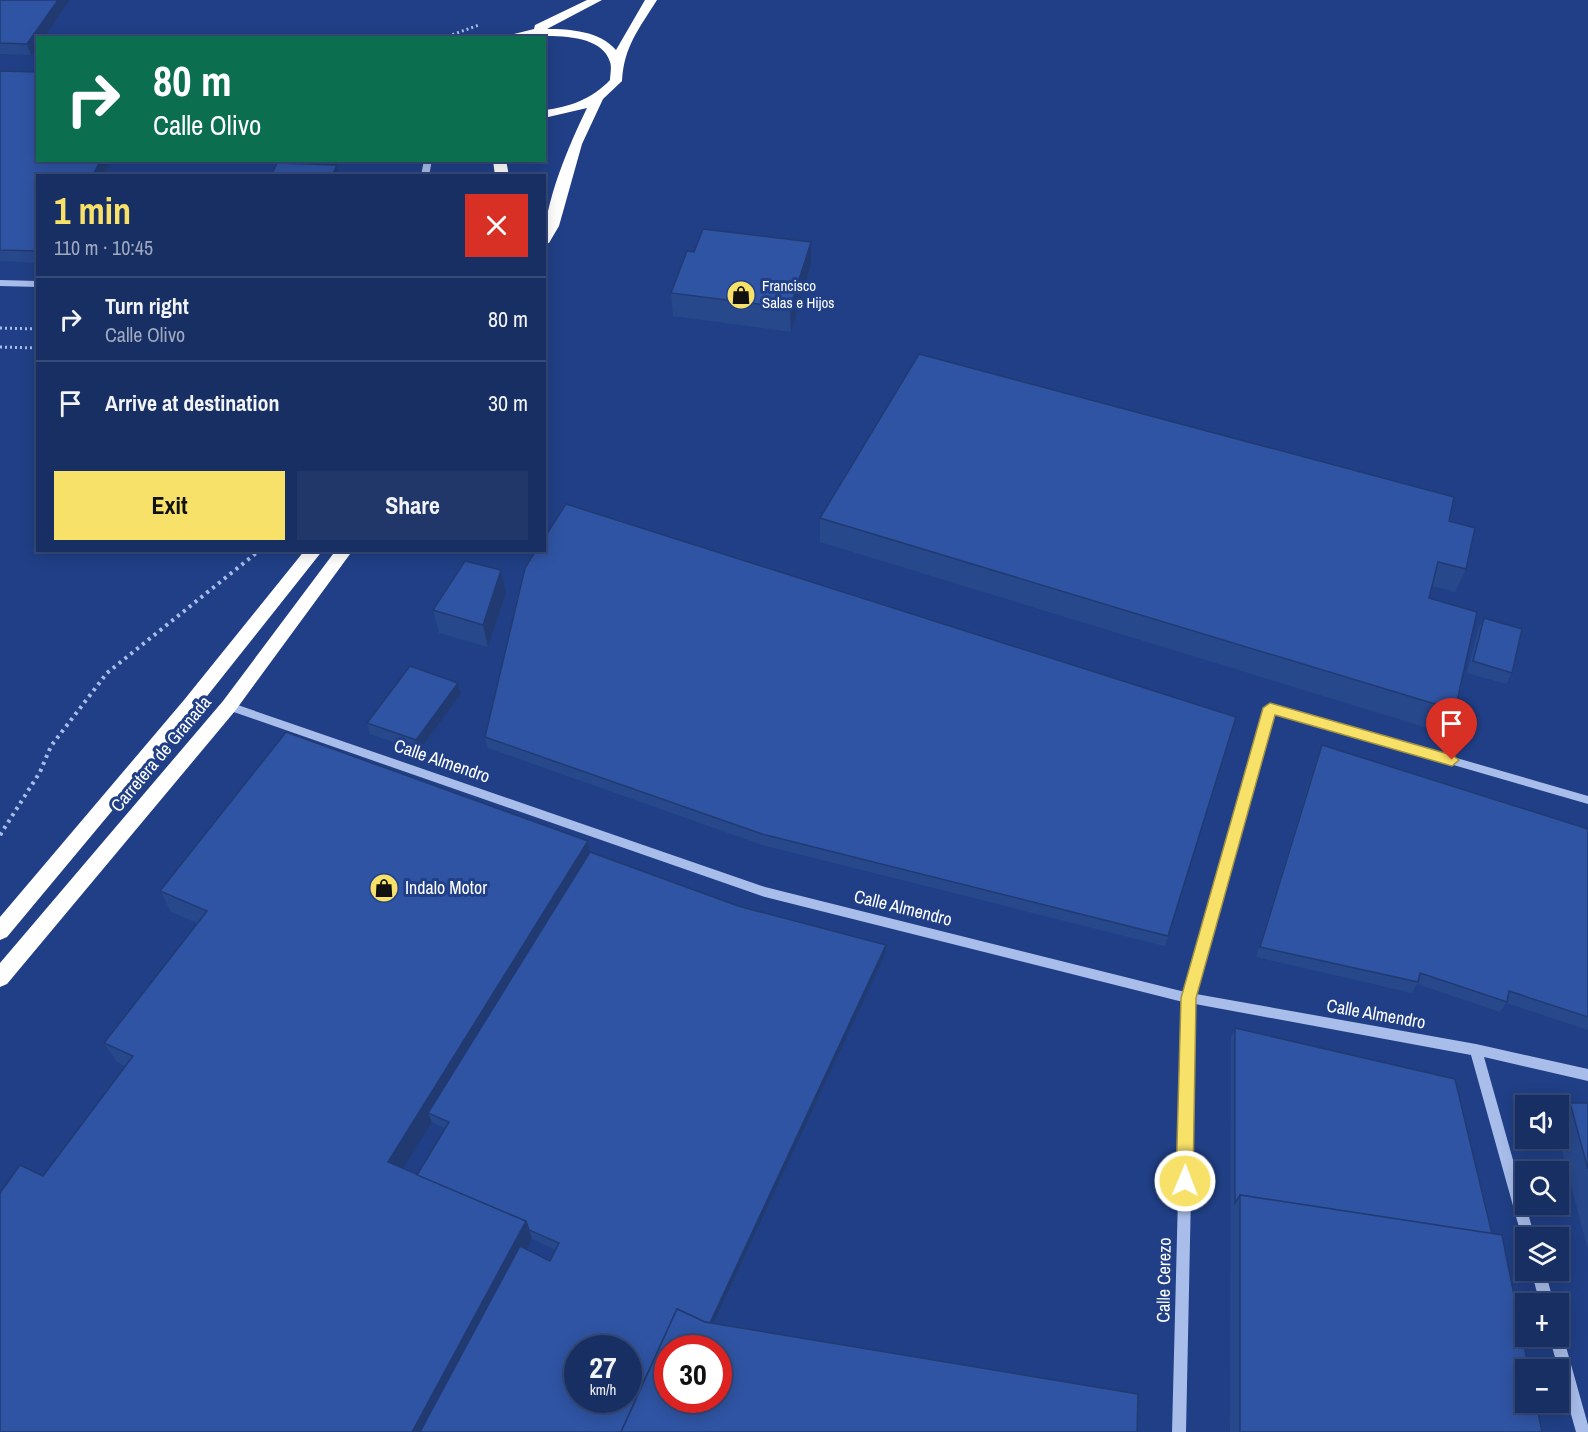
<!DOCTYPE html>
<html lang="en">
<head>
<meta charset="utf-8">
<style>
  body { margin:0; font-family:"Archivo Narrow",sans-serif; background:#21376a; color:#f1f3f6; height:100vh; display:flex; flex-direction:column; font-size:22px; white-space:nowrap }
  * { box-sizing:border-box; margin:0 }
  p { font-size:20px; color:#9fa9bf }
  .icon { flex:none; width:33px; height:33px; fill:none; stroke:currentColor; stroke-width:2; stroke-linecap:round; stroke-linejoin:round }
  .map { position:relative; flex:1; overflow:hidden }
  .details { position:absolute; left:36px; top:174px; width:510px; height:378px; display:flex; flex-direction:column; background:#182f64; border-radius:0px; box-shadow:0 3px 15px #0003,0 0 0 2px #364a78 }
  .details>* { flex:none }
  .hud { position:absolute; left:36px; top:36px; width:510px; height:126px; border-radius:0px; box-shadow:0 3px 15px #0003,0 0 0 2px #364a78; background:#0b6e4f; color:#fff; overflow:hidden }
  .tools { position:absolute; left:1515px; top:1095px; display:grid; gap:12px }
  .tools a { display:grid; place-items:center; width:54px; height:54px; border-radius:0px; background:#182f64; box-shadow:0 3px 15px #0003,0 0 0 2px #364a78; font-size:30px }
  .speed { position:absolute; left:564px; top:1335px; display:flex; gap:12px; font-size:30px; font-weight:700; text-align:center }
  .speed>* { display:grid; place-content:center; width:78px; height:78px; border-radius:50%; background:#182f64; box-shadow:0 3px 15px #0003,0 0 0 2px #364a78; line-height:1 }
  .speed small { font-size:15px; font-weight:400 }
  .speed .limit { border:9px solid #d22; background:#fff; color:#111 }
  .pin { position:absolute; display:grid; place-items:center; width:51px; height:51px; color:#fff; margin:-62px -26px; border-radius:50% 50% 50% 0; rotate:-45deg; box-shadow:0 0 6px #0007 }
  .pin .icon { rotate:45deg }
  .me { position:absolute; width:66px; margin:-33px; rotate:1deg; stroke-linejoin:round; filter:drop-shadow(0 0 4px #0008) }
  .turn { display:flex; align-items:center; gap:21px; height:126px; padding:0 18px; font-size:27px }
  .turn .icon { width:78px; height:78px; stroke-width:2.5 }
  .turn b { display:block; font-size:42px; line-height:51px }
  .round { display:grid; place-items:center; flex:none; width:63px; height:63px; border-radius:0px; background:#21376a }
  .headline { display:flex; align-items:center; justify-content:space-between; height:102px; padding:0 18px }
  h1 { font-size:36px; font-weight:700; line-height:45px; color:#f8e169 }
  .button { display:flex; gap:12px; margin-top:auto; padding:12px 18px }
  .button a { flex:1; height:69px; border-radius:0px; background:#f8e169; color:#111; font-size:24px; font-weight:700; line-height:69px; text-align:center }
  .button a+a { background:#21376a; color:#f1f3f6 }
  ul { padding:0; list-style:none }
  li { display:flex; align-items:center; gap:18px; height:84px; padding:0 18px; border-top:2px solid #364a78 }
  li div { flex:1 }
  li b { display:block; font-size:22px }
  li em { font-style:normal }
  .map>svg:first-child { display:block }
</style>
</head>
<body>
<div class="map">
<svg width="1588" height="1432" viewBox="0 0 1588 1432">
  <rect width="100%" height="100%" fill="#203f86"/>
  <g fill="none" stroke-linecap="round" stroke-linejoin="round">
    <g stroke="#a8bdea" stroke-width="3" stroke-dasharray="2 3" stroke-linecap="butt">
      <polyline points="443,38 479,25"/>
      <polyline points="0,328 38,329"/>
      <polyline points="0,347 38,348"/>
    </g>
    <polyline stroke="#a8bdea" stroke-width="4" stroke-dasharray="3 4.5" stroke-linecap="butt" points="0,835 40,772 51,746 107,673 260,550"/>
    <polyline stroke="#a8bdea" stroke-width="4.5" stroke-dasharray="4 5" stroke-linecap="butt" points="0,835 1,833"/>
    <g fill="#a8bdea" fill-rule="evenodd">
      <polygon points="424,160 432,160 429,176 421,176"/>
      <polygon points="0,280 38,281 38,287 0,286"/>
      <polygon points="229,702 765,887 1185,992 1266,705 1270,704 1588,796 1588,804 1274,713 1196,994 1476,1044 1588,1069 1588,1081 1484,1057 1535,1238 1526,1238 1526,1243 1522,1238 1471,1055 1195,1004 1186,1432 1172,1432 1183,1002 765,897 225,709 224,706 225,703"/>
      <polygon points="1531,1270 1545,1270 1554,1304 1540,1304"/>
      <polygon points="1558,1330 1563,1336 1588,1425 1588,1432 1576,1432 1549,1336 1558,1336"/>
    </g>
    <g fill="#fff" fill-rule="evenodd">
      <path d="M587 0H602L547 29C570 29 600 31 616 50L645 0H657C639 29 624 46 622 81L603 99 582 144 559 226 549 243 544 244C544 203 569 145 587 108L544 118V110C570 107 592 99 610 80 610 75 612 67 610 62 599 26 527 38 498 38L534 29 535 25Z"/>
      <polygon points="493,160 506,160 509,176 495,176"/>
      <polygon points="305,550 323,550 196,710 7,937 0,940 0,917 184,700"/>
      <polygon points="336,550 353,550 235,711 7,984 0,987 0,963 223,701"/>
    </g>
  </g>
  <g fill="#28488c" fill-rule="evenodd">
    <polygon points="0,0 70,0 44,38 38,38 31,55 0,54"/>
    <polygon points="0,71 38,160 112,160 103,176 38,176 38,263 0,261"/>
    <polygon points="811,265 791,332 673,316 671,293"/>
    <polygon points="820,518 1449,521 1466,569 1455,592 1432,586 1429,598 1455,710 1444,733 820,542"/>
    <polygon points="506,593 488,647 439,633 433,610"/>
    <polygon points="1484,618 1512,673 1506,684 1467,673 1478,630"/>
    <polygon points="458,683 461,694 419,751 370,734 367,723"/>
    <polygon points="1236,717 1165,946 762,845 488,748 485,737"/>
    <polygon points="1322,745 1588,829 1588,1030 1506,1003 1500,1012 1417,984 1412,993 1256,957 1317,757"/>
    <path d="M590 852 738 906 886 945 885 955 714 1324 1137 1432 43 1176 125 1066 117 1062 104 1043 197 923 171 912 160 891ZM432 1122 446 1129 417 1175 403 1168ZM532 1239 556 1250 550 1261 526 1249Z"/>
    <polygon points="1235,1028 1492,1234 1542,1432 1230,1432 1231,1038"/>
    <polygon points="1570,1103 1588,1103 1588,1250 1558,1136 1558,1118"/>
  </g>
  <g fill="#213b72">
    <polygon points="58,0 70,0 44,38 38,38 38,47 31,55 27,44"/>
    <polygon points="101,160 112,160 103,176 92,176"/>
    <polygon points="337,165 339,176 332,176"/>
    <polygon points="811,242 811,265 791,332 790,308"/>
    <polygon points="501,570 506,593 488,647 483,625"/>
    <polygon points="458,683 461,694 419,751 416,740"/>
    <polygon points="588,841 592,863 428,1113 432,1122 396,1180 388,1162"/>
    <polygon points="886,945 885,955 707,1338 706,1330"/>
    <polygon points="526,1221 532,1239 428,1432 412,1432"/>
  </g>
  <g fill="#2f54a3" stroke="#213b72" stroke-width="1.5" fill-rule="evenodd">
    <polygon points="0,0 58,0 27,44 0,43"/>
    <polygon points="0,71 38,72 38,160 101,160 92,176 38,176 38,251 0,250"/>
    <polygon points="277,163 337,165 332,176 271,176"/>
    <polygon points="703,229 811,242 790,308 671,293 687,251 694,252"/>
    <polygon points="919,354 1454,497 1449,521 1475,528 1466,569 1438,562 1429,598 1477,612 1455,710 820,518"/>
    <polygon points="566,504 1236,717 1168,936 762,834 485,737 525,568 536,550 544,550 544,538"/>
    <polygon points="465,561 501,570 483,625 433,610"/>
    <polygon points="1484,618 1522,629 1512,673 1473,661"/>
    <polygon points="410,666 458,683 416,740 367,723"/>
    <polygon points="286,732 588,841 388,1162 526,1221 412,1432 0,1432 0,1193 20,1165 43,1176 133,1056 104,1043 207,911 160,891"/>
    <polygon points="1322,745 1588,829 1588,1017 1509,991 1507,1002 1420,973 1418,982 1260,947"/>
    <path d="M590 852 738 906 886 945 710 1323 705 1322 677 1309 621 1432H420L520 1246 550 1261 559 1243 529 1230 526 1221 417 1175 449 1122 428 1113ZM578 1348H628V1400H578Z"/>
    <polygon points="1235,1028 1455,1079 1492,1234 1240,1195 1235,1203"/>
    <polygon points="1570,1103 1588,1103 1588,1169"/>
    <polygon points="1240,1195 1502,1235 1529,1370 1526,1370 1526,1402 1536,1402 1542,1432 1240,1432"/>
    <path d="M677 1309 705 1322 1138 1394 1137 1432H621ZM668 1348H718V1400H668Z"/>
  </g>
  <polygon fill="#f8e169" stroke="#a19244" stroke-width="1.5" points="1270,703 1452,755 1459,760 1452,766 1275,715 1196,998 1193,1181 1190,1186 1185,1189 1179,1186 1176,1181 1181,998 1263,708"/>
  <defs>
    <g id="shop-disc" transform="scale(1.5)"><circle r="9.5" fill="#f8e169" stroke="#203f86"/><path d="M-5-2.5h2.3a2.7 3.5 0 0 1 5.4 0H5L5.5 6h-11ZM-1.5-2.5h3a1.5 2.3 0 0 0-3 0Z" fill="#111"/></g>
  </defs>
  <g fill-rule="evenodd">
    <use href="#shop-disc" x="741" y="295"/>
    <use href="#shop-disc" x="384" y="888"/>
  </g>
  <g text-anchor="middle" stroke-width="6" stroke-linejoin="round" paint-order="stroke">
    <g font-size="15" fill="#fff" stroke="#203f86" text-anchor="start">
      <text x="762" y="291">Francisco<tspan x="762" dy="17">Salas e Hijos</tspan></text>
    </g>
    <g font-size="18" fill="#fff" stroke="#203f86">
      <text transform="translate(161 754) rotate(-50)" y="6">Carretera de Granada</text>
      <text transform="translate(442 761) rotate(19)" y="6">Calle Almendro</text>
      <text transform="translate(903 908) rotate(14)" y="6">Calle Almendro</text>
      <text transform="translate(1376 1014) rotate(10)" y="6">Calle Almendro</text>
      <text transform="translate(1164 1280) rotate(-89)" y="6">Calle Cerezo</text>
    </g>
    <g font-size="18" fill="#fff" stroke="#203f86" text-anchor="start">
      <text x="405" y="894">Indalo Motor</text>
    </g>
  </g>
</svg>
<div class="tools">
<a><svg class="icon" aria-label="sound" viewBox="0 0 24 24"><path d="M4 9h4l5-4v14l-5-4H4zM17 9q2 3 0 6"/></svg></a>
<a><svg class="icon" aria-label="search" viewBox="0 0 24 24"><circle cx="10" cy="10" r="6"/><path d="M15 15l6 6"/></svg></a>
<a><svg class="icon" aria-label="layers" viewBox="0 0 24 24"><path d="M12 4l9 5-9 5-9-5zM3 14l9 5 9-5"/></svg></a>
<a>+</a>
<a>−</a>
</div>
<div class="speed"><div>27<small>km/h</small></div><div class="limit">30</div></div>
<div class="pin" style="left:1452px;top:760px;background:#d93025"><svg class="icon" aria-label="arrive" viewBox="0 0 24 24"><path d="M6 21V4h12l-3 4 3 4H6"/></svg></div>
<svg class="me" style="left:1185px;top:1181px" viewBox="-20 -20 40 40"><circle r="17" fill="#f8e169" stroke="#fff" stroke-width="3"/><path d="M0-11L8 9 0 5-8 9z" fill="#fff"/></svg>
<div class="hud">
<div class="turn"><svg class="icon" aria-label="right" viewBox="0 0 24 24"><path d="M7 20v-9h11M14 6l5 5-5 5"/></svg><div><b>80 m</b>Calle Olivo</div></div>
</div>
<section class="details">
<div class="headline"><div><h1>1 min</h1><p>110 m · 10:45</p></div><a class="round" style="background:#d93025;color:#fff"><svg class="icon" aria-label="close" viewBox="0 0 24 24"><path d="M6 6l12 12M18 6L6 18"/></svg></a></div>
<ul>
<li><svg class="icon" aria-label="right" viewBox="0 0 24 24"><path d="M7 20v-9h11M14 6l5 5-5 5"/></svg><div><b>Turn right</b><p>Calle Olivo</p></div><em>80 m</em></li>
<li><svg class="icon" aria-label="arrive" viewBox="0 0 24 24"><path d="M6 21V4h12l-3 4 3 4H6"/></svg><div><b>Arrive at destination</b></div><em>30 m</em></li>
</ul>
<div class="button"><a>Exit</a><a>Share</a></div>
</section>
</div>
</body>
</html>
